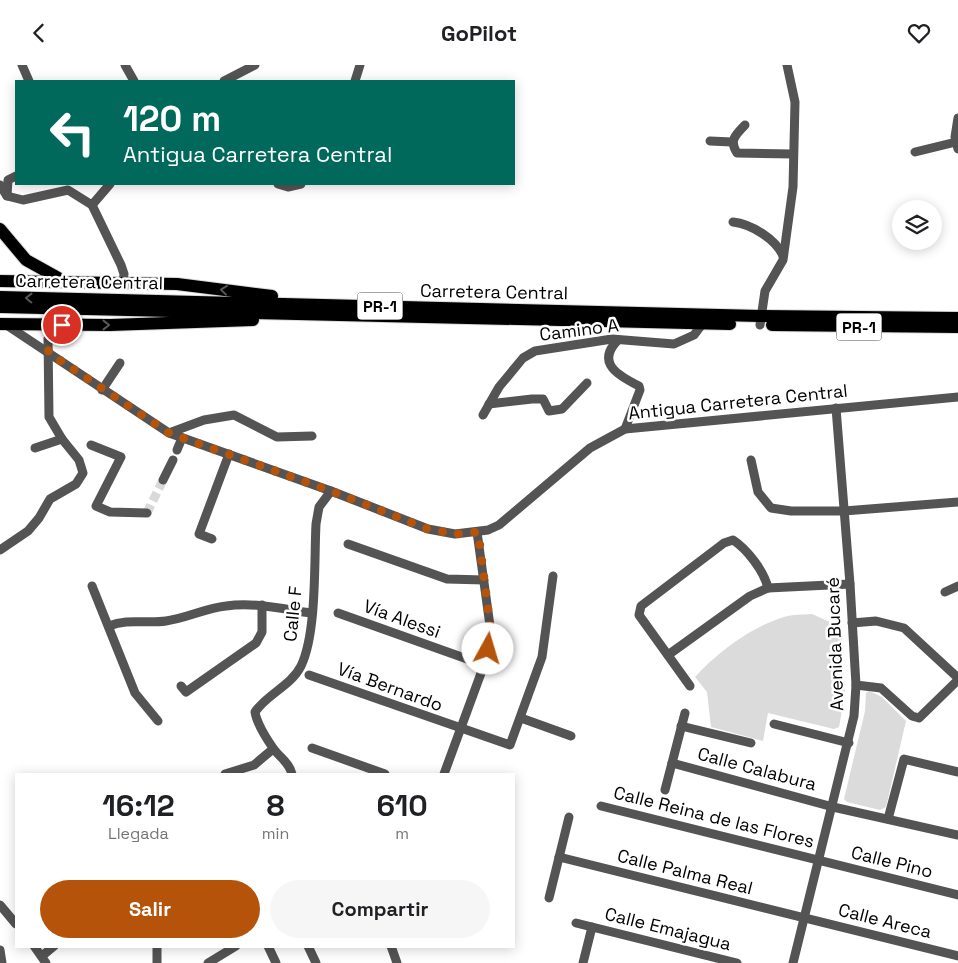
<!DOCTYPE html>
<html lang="es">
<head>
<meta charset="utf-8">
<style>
  body { margin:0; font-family:"Space Grotesk",sans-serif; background:#f6f6f6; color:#202124; height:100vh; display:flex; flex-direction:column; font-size:19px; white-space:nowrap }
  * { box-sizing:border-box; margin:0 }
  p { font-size:16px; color:#757577 }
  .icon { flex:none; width:28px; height:28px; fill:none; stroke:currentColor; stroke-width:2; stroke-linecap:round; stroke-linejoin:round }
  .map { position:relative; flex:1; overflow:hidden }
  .sheet { position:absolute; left:15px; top:708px; width:500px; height:175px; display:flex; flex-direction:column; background:#fff; border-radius:0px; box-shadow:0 2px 12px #0003 }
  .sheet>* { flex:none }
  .hud { position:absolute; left:15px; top:15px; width:500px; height:105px; border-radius:0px; box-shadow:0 2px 12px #0003; background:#00695c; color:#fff; overflow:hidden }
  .fabs { position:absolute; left:892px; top:135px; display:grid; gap:10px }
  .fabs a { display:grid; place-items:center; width:50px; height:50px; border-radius:50%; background:#fff; box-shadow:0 2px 12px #0003; font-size:25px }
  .pin { position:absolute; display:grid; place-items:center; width:42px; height:42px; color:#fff; margin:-21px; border:2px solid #fff; border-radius:50%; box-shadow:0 1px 5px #0007 }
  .me { position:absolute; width:55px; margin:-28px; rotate:6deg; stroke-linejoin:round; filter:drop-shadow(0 0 4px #0008) }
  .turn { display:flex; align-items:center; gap:18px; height:105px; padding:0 25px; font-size:22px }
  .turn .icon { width:65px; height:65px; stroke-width:2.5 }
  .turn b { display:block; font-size:35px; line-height:42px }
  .eta { display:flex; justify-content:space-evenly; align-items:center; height:85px; text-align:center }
  .eta b { font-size:30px; font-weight:800; line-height:35px }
  .primary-button { display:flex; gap:10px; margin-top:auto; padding:10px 25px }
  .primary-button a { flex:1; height:58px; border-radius:30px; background:#b45309; color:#fff; font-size:20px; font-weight:800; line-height:58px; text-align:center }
  .primary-button a+a { background:#f6f6f6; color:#202124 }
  header { display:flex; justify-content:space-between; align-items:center; height:65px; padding:0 25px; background:#fff; font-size:22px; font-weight:800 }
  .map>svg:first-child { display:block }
</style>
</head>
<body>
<header><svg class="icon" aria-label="back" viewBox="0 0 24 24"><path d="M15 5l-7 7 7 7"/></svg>GoPilot<svg class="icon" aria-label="heart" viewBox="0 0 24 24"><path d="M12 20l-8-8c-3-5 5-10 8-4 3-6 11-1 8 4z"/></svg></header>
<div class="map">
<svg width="958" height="898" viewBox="0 0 958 898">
  <rect width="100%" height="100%" fill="#fff"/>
  <g fill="#dbdbdb">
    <path d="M812 549 841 562 845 629 839 662 834 664 768 648 763 676 711 662 707 627 695 612C718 587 751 562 784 552 793 549 803 550 812 549Z"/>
    <polygon points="869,626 882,632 906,656 886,742 880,745 847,737 844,734 865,646 866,628"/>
  </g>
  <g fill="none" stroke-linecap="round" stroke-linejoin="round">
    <polyline stroke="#d9d9d9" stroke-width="9" stroke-dasharray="9 4.5" stroke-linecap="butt" points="147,448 163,415"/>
    <g stroke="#dbdbdb" stroke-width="14">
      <g id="highway">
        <polyline points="0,164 26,195 62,215"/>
        <polyline points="0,216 177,219 272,231"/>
        <polyline points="0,232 760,251 958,253"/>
        <polyline points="0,242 730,259"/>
        <polyline points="0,259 110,260 253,255"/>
        <polyline points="772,260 958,262"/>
      </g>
    </g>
    <g stroke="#545454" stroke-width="9">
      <polyline points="22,0 29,16"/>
      <polyline points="125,0 134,16"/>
      <polyline points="224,16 255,0"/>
      <polyline points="355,16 360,0"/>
      <polyline points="958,53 955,72 958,84"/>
      <path d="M745 60C735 70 729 76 737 88L793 89"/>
      <polyline points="710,76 732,77"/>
      <polyline points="915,87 956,77"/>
      <polyline points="278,119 288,122 301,119"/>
      <polyline points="0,120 7,131 23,135 68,125 92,140 121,200 124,209 123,218"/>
      <polyline points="7,131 8,115 16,111"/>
      <polyline points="92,140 110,119"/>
      <path d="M733 157C751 159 776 174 783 191"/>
      <polyline points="5,259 169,368 331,426 428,464 455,469 488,465 499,460 590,383 625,364 958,332"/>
      <polyline points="760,260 765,226 783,195 793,122 795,37 787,0"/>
      <path d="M618 275C595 298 619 311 639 321L640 325 625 364"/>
      <polyline points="102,325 120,298"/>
      <polyline points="489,339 532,334 543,334 549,346 562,344 587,318"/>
      <polyline points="483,350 499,322 523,293 535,286 612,274 674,279 694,270 703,258"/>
      <polyline points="169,368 204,355 234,350 277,372 312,371"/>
      <polyline points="91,380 121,392 96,441 110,447 147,448"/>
      <polyline points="35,383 62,374"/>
      <polyline points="177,385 182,373"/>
      <polyline points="751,395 758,427 771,443 791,446 844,446 958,437"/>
      <polyline points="163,415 173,395"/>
      <polyline points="212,474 199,469 229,389"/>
      <polyline points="348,479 447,514 484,515"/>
      <polyline points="0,485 28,466 39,453 50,434 76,419 83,408 79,395 62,374 49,352 48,274 52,266 62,260"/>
      <polyline points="92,521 135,628 158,656"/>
      <polyline points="945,527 958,521"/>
      <polyline points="338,548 484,600"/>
      <polyline points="852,558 876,556 904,563 958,613"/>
      <path d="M109 561C128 553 146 559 166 556 187 553 206 543 226 541 255 537 283 544 311 548"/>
      <polyline points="668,590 750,531 768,523 850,519"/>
      <polyline points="309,610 510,680 542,592 553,511"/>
      <polyline points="856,620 881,623 912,651 919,653 958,615"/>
      <polyline points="181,621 186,627 256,578 262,567 262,540"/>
      <path d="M690 621 639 550 641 541 724 478 733 475C747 484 764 506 768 523"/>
      <polyline points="521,653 571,671"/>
      <polyline points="774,659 849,678"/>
      <polyline points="681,661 751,678"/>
      <polyline points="312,683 385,709"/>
      <polyline points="672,698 833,742 958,770"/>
      <polyline points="225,709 254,700 273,684"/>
      <path d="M292 709C289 697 280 693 273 683 266 673 257 659 255 647 267 629 291 621 301 601 317 568 314 497 316 459L319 442 331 426"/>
      <polyline points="444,709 484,600 491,568 477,467"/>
      <polyline points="665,725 685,648"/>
      <polyline points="601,741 958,830"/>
      <polyline points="888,754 904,694 958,707"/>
      <polyline points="559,792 958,891"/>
      <polyline points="549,833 569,752"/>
      <polyline points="0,840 16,859"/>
      <polyline points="576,858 737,898"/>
      <polyline points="34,881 46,898"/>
      <polyline points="268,881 276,898"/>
      <polyline points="308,881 316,898"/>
      <polyline points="391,881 397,898"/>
      <polyline points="0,885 2,898"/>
      <polyline points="42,891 54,881"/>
      <polyline points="157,898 157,881"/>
      <polyline points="208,898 236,881"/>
      <polyline points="583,898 592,862"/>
      <polyline points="793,898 854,651 856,620 850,519 836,343"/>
    </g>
    <use href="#highway" stroke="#000" stroke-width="12"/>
  </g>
  <defs><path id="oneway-chevron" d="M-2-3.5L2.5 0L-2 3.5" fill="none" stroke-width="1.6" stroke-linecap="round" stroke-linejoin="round" transform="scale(1.25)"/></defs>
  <g stroke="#595959">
    <use href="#oneway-chevron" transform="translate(224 225) rotate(-173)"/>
    <use href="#oneway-chevron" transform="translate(29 233) rotate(-179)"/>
    <use href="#oneway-chevron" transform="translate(106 260)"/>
  </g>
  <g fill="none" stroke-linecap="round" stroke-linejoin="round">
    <polyline stroke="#b45309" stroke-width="9" stroke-dasharray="0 16.2" points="62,260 50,269 47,280 49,288 169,368 331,426 428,464 455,469 478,467 491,568 488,584"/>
  </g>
  <g text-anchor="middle" stroke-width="5" stroke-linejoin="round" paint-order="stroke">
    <g fill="#fff" stroke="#4c4c4c" stroke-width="1">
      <rect x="357.5" y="227.5" width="45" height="27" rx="4"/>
      <rect x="836.5" y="248.5" width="45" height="27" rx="4"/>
    </g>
    <g font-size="16" font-weight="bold" fill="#000">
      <text x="380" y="247">PR-1</text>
      <text x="859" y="268">PR-1</text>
    </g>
    <g font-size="18" fill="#000" stroke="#fff">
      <text transform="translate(89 217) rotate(1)" y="6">Carretera Central</text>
      <text transform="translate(494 227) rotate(1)" y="6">Carretera Central</text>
      <text transform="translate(579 265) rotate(-7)" y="6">Camino A</text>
      <text transform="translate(738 337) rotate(-6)" y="6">Antigua Carretera Central</text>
      <text transform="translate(293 549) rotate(-84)" y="6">Calle F</text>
      <text transform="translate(402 554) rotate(20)" y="6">Vía Alessi</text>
      <text transform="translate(835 579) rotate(-92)" y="6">Avenida Bucaré</text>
      <text transform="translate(390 622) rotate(20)" y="6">Vía Bernardo</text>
      <text transform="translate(757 704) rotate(15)" y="6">Calle Calabura</text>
      <text transform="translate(714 752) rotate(14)" y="6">Calle Reina de las Flores</text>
      <text transform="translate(892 797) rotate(14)" y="6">Calle Pino</text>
      <text transform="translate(685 807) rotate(14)" y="6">Calle Palma Real</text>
      <text transform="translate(885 856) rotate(14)" y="6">Calle Areca</text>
      <text transform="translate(668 864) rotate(14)" y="6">Calle Emajagua</text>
    </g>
  </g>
</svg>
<div class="fabs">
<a><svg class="icon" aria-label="layers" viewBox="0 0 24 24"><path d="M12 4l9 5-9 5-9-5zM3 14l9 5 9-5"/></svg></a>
</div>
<div class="pin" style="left:62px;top:260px;background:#d93025"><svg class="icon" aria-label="arrive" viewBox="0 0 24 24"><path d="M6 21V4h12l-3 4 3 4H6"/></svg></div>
<svg class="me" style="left:488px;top:584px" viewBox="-20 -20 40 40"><circle r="19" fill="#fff"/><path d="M0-13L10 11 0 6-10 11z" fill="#b45309"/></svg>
<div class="hud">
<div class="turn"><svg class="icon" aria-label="left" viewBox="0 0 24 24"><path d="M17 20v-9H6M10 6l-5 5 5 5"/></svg><div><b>120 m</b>Antigua Carretera Central</div></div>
</div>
<section class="sheet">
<div class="eta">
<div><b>16:12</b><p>Llegada</p></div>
<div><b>8</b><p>min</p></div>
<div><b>610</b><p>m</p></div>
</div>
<div class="primary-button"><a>Salir</a><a>Compartir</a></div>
</section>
</div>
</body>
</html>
